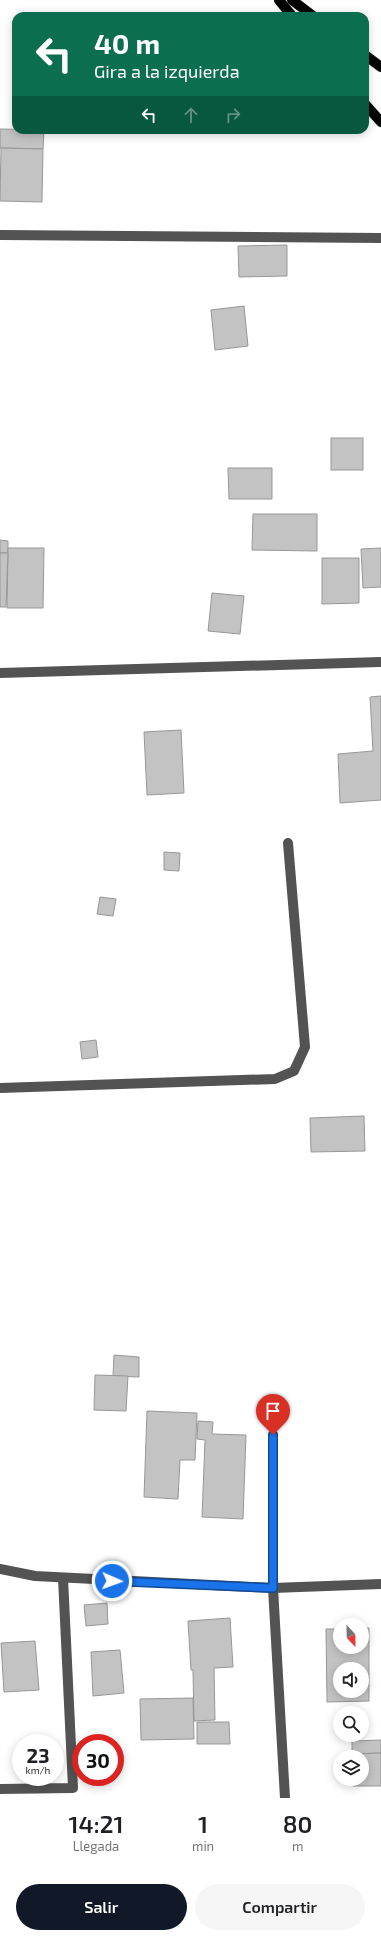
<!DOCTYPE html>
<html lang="es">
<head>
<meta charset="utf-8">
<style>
  body { margin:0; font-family:"Exo 2",sans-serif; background:#f6f6f6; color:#202124; height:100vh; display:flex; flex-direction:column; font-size:15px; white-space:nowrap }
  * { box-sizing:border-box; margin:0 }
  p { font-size:13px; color:#757577 }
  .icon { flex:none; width:22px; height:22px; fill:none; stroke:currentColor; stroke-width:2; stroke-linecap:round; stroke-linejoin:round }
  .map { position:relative; height:1798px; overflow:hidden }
  .side { display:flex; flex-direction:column; background:#fff; flex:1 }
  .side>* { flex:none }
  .hud { position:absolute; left:12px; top:12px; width:357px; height:122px; border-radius:12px; box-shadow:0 2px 10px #0003; background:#0b6e4f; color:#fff; overflow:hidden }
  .needle { width:26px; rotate:158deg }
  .tools { position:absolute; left:333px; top:1618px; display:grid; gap:8px }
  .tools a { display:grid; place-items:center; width:36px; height:36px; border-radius:50%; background:#fff; box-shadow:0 2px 10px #0003; font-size:20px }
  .speed { position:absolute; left:12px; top:1734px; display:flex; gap:8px; font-size:20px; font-weight:700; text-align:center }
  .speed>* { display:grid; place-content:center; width:52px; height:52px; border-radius:50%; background:#fff; box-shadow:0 2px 10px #0003; line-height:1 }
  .speed small { font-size:10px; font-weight:400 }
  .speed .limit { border:6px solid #d22; background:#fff; color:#111 }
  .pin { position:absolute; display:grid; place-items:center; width:34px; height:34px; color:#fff; margin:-41px -17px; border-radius:50% 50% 50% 0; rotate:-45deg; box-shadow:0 0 4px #0007 }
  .pin .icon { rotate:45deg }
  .me { position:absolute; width:44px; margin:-22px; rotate:92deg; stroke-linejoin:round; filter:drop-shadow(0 0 3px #0008) }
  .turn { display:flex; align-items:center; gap:14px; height:84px; padding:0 16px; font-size:18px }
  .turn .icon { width:52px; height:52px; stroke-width:2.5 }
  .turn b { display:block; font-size:28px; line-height:34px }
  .lanes { display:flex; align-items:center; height:38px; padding:0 16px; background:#0003; justify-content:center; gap:20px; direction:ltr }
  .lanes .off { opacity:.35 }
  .eta { display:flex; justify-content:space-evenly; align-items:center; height:68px; text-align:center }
  .eta b { font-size:24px; font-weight:600; line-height:28px }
  .cta { display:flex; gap:8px; margin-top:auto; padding:8px 16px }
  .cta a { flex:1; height:46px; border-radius:24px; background:#111827; color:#fff; font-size:16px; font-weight:600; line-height:46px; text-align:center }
  .cta a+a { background:#f6f6f6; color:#202124 }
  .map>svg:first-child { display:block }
</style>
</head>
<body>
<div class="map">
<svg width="381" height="1798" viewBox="0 0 381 1798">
  <rect width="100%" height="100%" fill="#fff"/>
  <g fill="#c3c3c3" stroke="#979797" fill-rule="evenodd">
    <polygon points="0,129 44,130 43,149 0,148"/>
    <polygon points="1,148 43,149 42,202 0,201"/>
    <polygon points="287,245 287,276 239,277 238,246"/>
    <polygon points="244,306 248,346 215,350 211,310"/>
    <rect x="331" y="438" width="32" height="32"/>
    <polygon points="228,468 272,468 272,499 229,499"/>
    <polygon points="253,514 317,514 317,551 252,550"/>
    <polygon points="0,540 8,541 8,553 0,553"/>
    <polygon points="8,548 44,548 43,608 7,608"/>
    <polygon points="381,548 381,587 363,588 361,549"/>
    <polygon points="0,553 8,553 6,607 0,607"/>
    <polygon points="322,558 359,558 359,603 322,604"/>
    <polygon points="212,593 244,596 240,634 208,631"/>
    <polygon points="381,696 381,800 340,803 338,754 373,751 370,697"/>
    <polygon points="181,730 184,793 147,795 144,732"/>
    <polygon points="164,852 180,853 179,871 164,870"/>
    <polygon points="100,897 116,899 113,916 97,914"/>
    <polygon points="96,1040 98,1057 82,1059 80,1042"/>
    <polygon points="364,1116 365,1151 311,1152 310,1118"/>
    <polygon points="114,1355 139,1357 139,1377 113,1376"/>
    <polygon points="95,1375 128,1376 126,1411 94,1410"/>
    <polygon points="147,1411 197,1413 195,1460 180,1460 178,1499 144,1497"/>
    <polygon points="198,1421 213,1422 212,1434 246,1435 243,1519 202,1517 205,1440 197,1439"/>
    <polygon points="107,1603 108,1624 86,1626 84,1605"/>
    <polygon points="230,1618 233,1667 214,1668 215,1720 194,1721 193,1670 191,1670 188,1621"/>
    <path d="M362 1628H369V1701L327 1702 326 1629H340V1647H362ZM340 1669H362V1691H340Z"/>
    <polygon points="35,1641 39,1690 4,1692 1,1643"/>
    <polygon points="120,1650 124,1693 93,1696 91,1652"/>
    <polygon points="193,1698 194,1739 141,1740 140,1699"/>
    <polygon points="197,1722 229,1722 230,1744 197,1744"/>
    <polygon points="381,1740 381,1753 352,1754 352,1741"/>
    <polygon points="381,1753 381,1786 353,1786 353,1779 362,1779 362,1757 353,1757 352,1754"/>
  </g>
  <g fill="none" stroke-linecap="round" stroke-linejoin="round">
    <g stroke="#dbdbdb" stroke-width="11">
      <g id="major">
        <polyline points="279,0 292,16"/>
        <polyline points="292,0 313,16"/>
        <polyline points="365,55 381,67"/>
        <polyline points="365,104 381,122"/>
      </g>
    </g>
    <g stroke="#535353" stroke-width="10">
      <polyline points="0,235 381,238"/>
      <polyline points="0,673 381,662"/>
      <polyline points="0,1088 275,1079 294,1071 305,1047 288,843"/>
      <polyline points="273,1435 273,1588 285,1798"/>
      <polyline points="0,1569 35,1576 273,1588 381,1584"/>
      <polyline points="0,1789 73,1788 63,1578"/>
    </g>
    <use href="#major" stroke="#000" stroke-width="10"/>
  </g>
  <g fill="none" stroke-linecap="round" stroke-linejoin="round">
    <g stroke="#114b97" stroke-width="10">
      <polyline id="route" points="112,1581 273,1588 273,1435"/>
    </g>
    <use href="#route" stroke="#1a73e8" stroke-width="7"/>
  </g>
</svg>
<div class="tools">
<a><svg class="needle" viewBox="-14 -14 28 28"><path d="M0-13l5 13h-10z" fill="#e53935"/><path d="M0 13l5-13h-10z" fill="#757577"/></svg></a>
<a><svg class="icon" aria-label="sound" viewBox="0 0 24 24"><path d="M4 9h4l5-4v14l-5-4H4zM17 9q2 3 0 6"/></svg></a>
<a><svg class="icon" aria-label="search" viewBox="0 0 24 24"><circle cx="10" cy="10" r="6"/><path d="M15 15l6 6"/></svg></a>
<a><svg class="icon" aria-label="layers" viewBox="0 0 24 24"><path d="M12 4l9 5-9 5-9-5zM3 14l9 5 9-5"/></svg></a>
</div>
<div class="speed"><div>23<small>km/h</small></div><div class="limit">30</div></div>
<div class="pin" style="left:273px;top:1435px;background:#d93025"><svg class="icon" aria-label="arrive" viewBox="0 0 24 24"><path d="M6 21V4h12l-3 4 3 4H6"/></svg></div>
<svg class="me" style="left:112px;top:1581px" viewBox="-20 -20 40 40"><circle r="17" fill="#1a73e8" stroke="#fff" stroke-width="3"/><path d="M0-11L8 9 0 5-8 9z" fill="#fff"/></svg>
<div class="hud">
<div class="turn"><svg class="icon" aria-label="left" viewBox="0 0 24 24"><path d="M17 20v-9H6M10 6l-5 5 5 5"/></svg><div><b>40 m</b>Gira a la izquierda</div></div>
<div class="lanes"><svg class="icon" aria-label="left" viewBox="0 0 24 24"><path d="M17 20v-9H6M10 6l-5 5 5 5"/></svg><svg class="icon off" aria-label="ahead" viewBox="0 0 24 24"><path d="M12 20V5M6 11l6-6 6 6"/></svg><svg class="icon off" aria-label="right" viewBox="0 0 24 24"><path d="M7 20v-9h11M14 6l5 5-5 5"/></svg></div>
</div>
</div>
<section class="side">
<div class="eta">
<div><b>14:21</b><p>Llegada</p></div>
<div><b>1</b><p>min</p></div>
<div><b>80</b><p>m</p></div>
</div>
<div class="cta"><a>Salir</a><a>Compartir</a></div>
</section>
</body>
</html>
